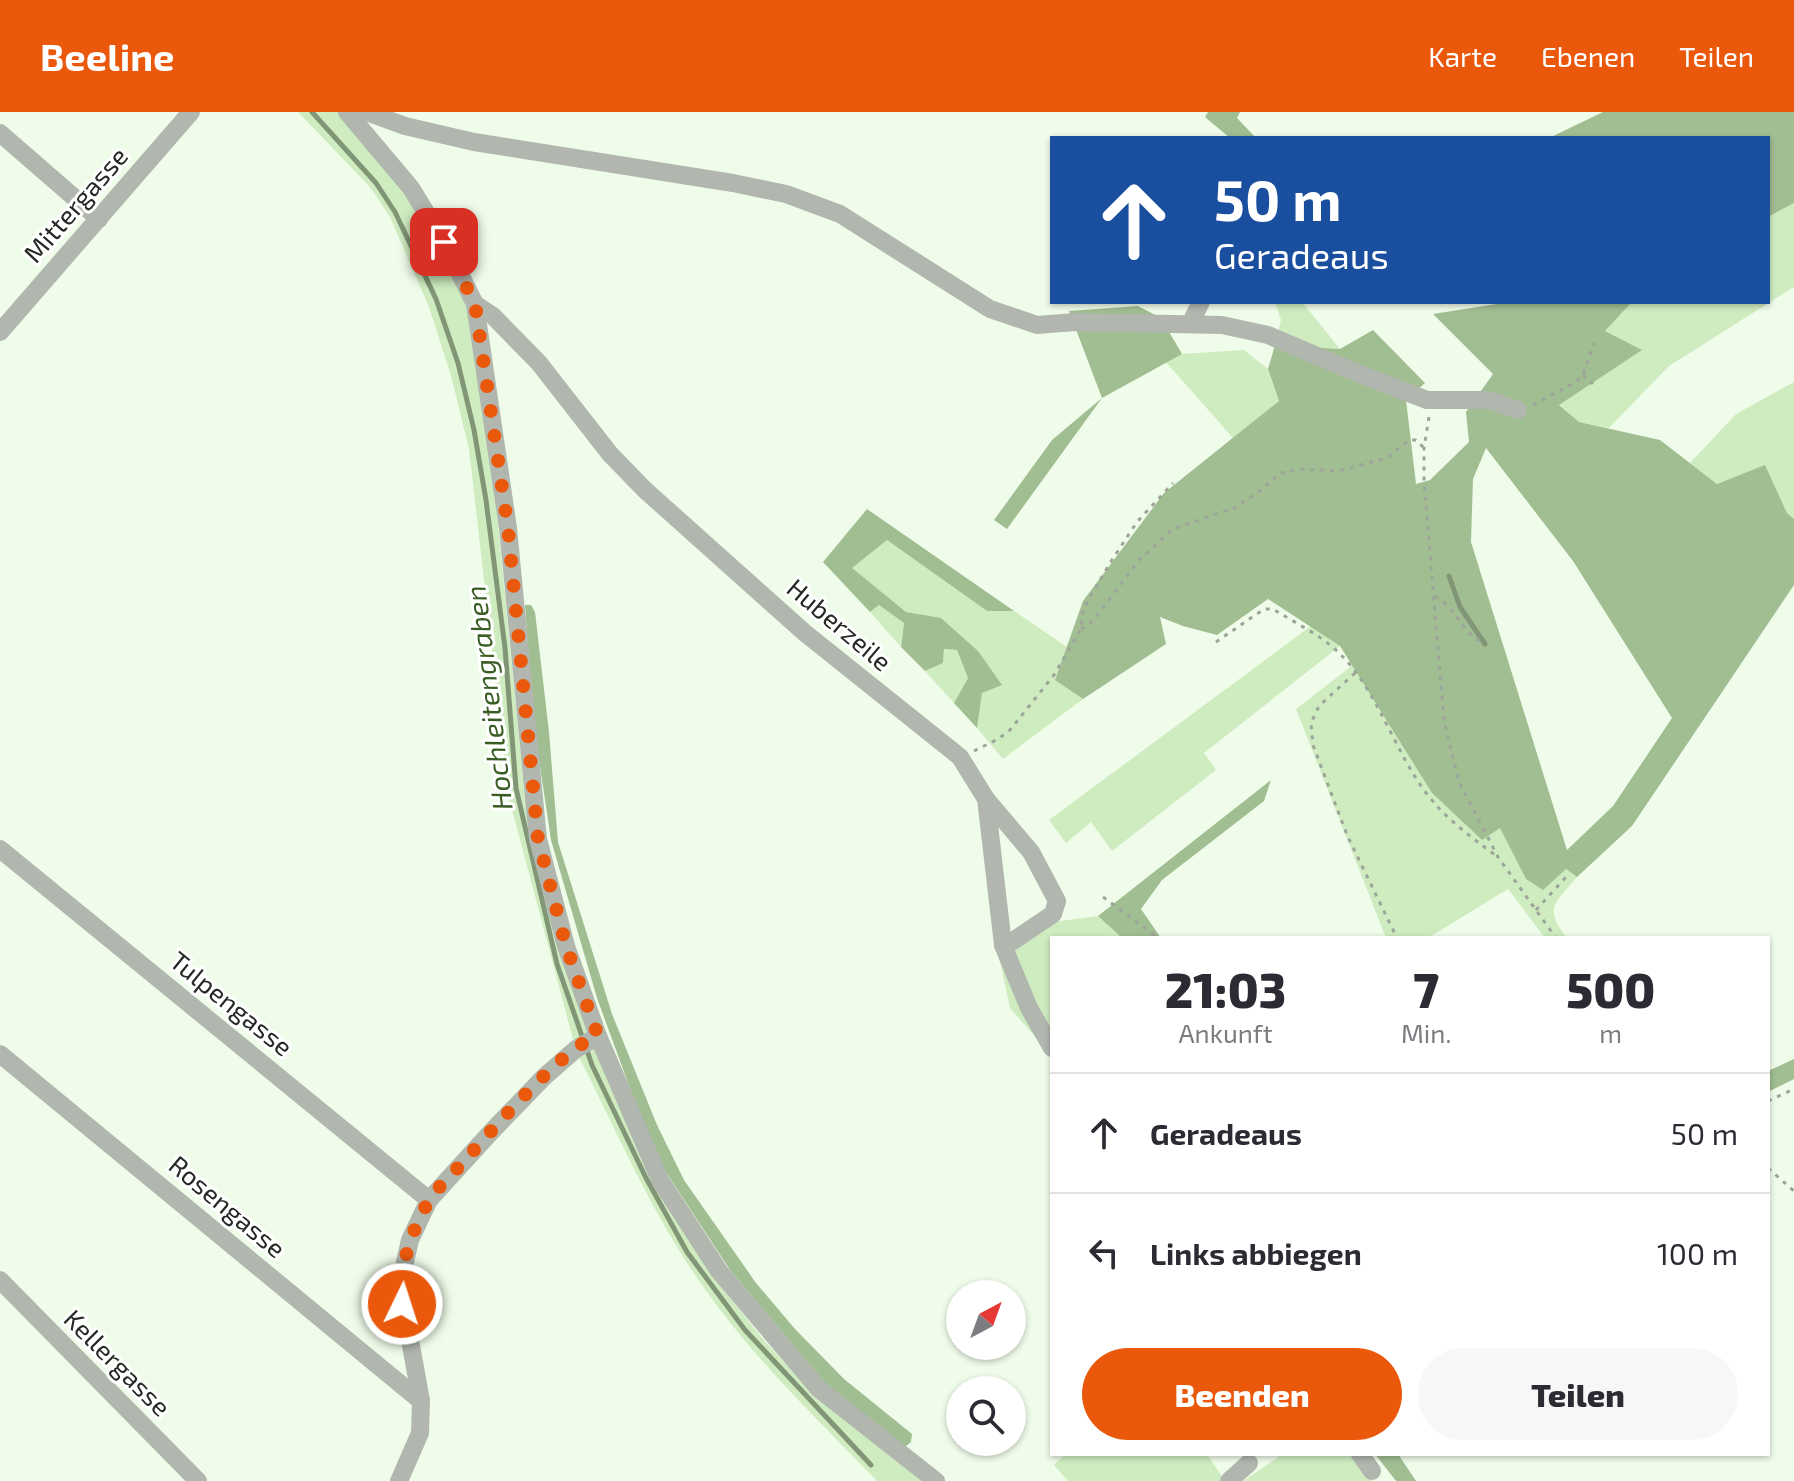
<!DOCTYPE html>
<html lang="de">
<head>
<meta charset="utf-8">
<style>
  body { margin:0; font-family:"Exo 2",sans-serif; background:#f7f7f7; color:#2b2b33; height:100vh; display:flex; flex-direction:column; font-size:30px; white-space:nowrap }
  * { box-sizing:border-box; margin:0 }
  p { font-size:26px; color:#7c7c81 }
  .icon { flex:none; width:44px; height:44px; fill:none; stroke:currentColor; stroke-width:2; stroke-linecap:round; stroke-linejoin:round }
  .map { position:relative; flex:1; overflow:hidden }
  .drawer { position:absolute; left:1050px; top:824px; width:720px; height:520px; display:flex; flex-direction:column; background:#fff; border-radius:0px; box-shadow:0 2px 6px #0004 }
  .drawer>* { flex:none }
  .guide { position:absolute; left:1050px; top:24px; width:720px; height:168px; border-radius:0px; box-shadow:0 2px 6px #0004; background:#1a4fa0; color:#fff; overflow:hidden }
  .needle { width:52px; rotate:41deg }
  .buttons { position:absolute; left:946px; top:1168px; display:grid; gap:16px }
  .buttons a { display:grid; place-items:center; width:80px; height:80px; border-radius:50%; background:#fff; box-shadow:0 2px 6px #0004; font-size:40px }
  .pin { position:absolute; display:grid; place-items:center; width:68px; height:68px; color:#fff; margin:-34px; border-radius:16px; box-shadow:0 4px 12px #0006 }
  .me { position:absolute; width:88px; margin:-44px; rotate:4deg; stroke-linejoin:round; filter:drop-shadow(0 0 6px #0008) }
  .turn { display:flex; align-items:center; gap:28px; height:168px; padding:0 32px; font-size:36px }
  .turn .icon { width:104px; height:104px; stroke-width:2.5 }
  .turn b { display:block; font-size:56px; line-height:68px }
  .eta { display:flex; justify-content:space-evenly; align-items:center; height:136px; text-align:center }
  .eta b { font-size:48px; font-weight:800; line-height:56px }
  .primary-button { display:flex; gap:16px; margin-top:auto; padding:16px 32px }
  .primary-button a { flex:1; height:92px; border-radius:48px; background:#ea580c; color:#fff; font-size:32px; font-weight:800; line-height:92px; text-align:center }
  .primary-button a+a { background:#f7f7f7; color:#2b2b33 }
  ul { padding:0; list-style:none }
  li { display:flex; align-items:center; gap:24px; height:120px; padding:0 32px; border-top:2px solid #e1e1e2 }
  li div { flex:1 }
  li b { display:block; font-size:30px }
  li em { font-style:normal }
  header { display:flex; align-items:center; gap:48px; box-sizing:border-box; height:112px; padding:0 40px; background:#ea580c; color:#fff }
  header strong { font-size:38px }
  nav { display:flex; gap:44px; margin-inline-start:auto; font-size:28px }
  .map>svg:first-child { display:block }
</style>
</head>
<body>
<header>
<strong>Beeline</strong>
<nav><a>Karte</a><a>Ebenen</a><a>Teilen</a></nav>
</header>
<div class="map">
<svg width="1794" height="1369" viewBox="0 0 1794 1369">
  <rect width="100%" height="100%" fill="#f0fcea"/>
  <g fill="#cfecc0">
    <path d="M298 0H363L357 22C401 74 447 135 468 200L494 370 524 677 529 708 587 920 574 931 509 686 469 337 451 264 429 195 390 105 370 75Z"/>
    <polygon points="1794,91 1794,175 1669,254 1609,316 1578,310 1559,292 1641,238 1605,219 1632,190 1768,190 1768,105"/>
    <polygon points="1275,190 1302,190 1340,237 1275,233 1281,208"/>
    <polygon points="1244,238 1268,257 1279,289 1233,326 1165,249 1182,242"/>
    <polygon points="1794,270 1794,407 1787,401 1765,354 1717,372 1690,351 1736,302"/>
    <polygon points="887,428 987,499 1014,499 1067,535 1055,568 1083,587 1003,647 977,616 982,581 941,507 906,500 851,456"/>
    <polygon points="879,493 904,511 901,535 870,500"/>
    <polygon points="1311,514 1340,534 1204,641 1216,658 1112,739 1091,710 1066,731 1049,708"/>
    <polygon points="944,537 957,538 968,566 954,591 925,559 943,551"/>
    <path d="M1353 553 1432 681 1482 727 1500 715 1526 767 1566 757 1577 765C1555 792 1543 795 1567 826H1545L1508 777 1428 826H1386L1296 597Z"/>
    <polygon points="1098,804 1122,826 1052,826 1052,944 1010,896 999,845 1053,810"/>
    <path d="M589 937H596L718 1171 762 1226 813 1282 928 1369H877C816 1306 752 1245 702 1173 652 1102 617 1020 578 943Z"/>
    <polygon points="1066,1342 1207,1342 1225,1369 1068,1369 1054,1353"/>
    <polygon points="1283,1342 1352,1342 1372,1369 1243,1369"/>
  </g>
  <g fill="#a1bd92" fill-rule="evenodd">
    <polygon points="1208,0 1240,0 1237,6 1256,26 1230,26 1205,5"/>
    <polygon points="1603,0 1794,0 1794,91 1768,105 1768,26 1549,26"/>
    <path d="M1509 190H1632L1605 219 1642 238 1559 293 1579 310 1660 328 1717 372 1765 353 1787 401 1794 407V473L1632 714 1577 765 1566 757 1543 778 1526 767 1500 716 1482 728 1432 681 1340 534 1268 487 1217 523 1183 514 1160 505 1166 532 1083 587 1055 568 1083 489 1164 381 1279 289 1268 257 1275 233 1340 237 1373 218 1425 271 1406 288 1416 372 1430 368 1469 330 1466 300 1493 262 1433 202ZM1486 336 1573 449 1672 606 1613 694 1567 738 1471 430 1473 367Z"/>
    <polygon points="1138,194 1161,206 1182,242 1102,286 1007,417 994,408 1052,328 1102,286 1069,199"/>
    <polygon points="867,397 1014,499 987,499 887,428 852,456 906,500 941,506 978,539 1002,573 982,581 977,616 954,591 968,566 957,538 944,537 943,551 925,559 901,535 904,511 879,493 870,500 823,450"/>
    <polygon points="525,493 531,493 535,500 549,620 558,730 612,902 657,1013 684,1068 756,1171 795,1217 844,1267 912,1322 911,1330 905,1335 831,1278 730,1158 664,1057 643,1012 597,886 551,728 533,607"/>
    <polygon points="1271,668 1264,689 1162,768 1141,797 1161,826 1122,826 1098,804"/>
    <polygon points="1794,947 1794,967 1768,980 1768,959"/>
    <polygon points="1375,1342 1398,1342 1416,1369 1396,1369"/>
  </g>
  <g fill="none" stroke-linecap="round" stroke-linejoin="round">
    <g stroke="#819676" stroke-width="5">
      <polyline points="312,0 376,71 395,100 436,187 458,251 474,318 486,388 505,536 516,676 557,852 592,953 646,1066 687,1140 745,1218 871,1353"/>
      <polyline points="1449,464 1460,495 1485,532"/>
    </g>
    <g stroke="#9da598" stroke-width="3" stroke-dasharray="4 6" stroke-linecap="butt">
      <polyline points="1583,263 1593,272"/>
      <polyline points="1533,293 1576,270 1583,263 1594,231"/>
      <polyline points="1429,305 1424,336 1424,369 1444,609 1459,670 1498,745 1556,826"/>
      <path d="M1435 484C1458 498 1461 520 1483 531"/>
      <polyline points="1081,517 1093,509 1139,448 1173,417 1234,396 1261,378 1280,361 1300,357 1338,359 1387,346 1409,328 1416,328 1424,336"/>
      <path d="M1216 530 1264 497H1273C1295 511 1321 523 1339 541 1377 577 1395 641 1427 682 1446 707 1470 724 1495 743"/>
      <polyline points="1355,561 1319,594 1311,611 1313,633 1347,723 1395,822"/>
      <polyline points="974,639 998,627 1010,618 1054,563 1081,517 1083,497 1110,451 1137,410 1173,371"/>
      <polyline points="1103,785 1158,826"/>
      <polyline points="1536,798 1567,764"/>
      <polyline points="1768,989 1794,977"/>
      <polyline points="1768,1056 1794,1079"/>
    </g>
    <g stroke="#b1b6ae" stroke-width="18">
      <polyline points="347,0 411,76 444,130 475,192 508,416 538,727 566,834 598,924 660,1068 719,1159 819,1277 936,1369"/>
      <polyline points="367,0 405,14 474,30 733,71 786,82 840,102 990,197 1037,213 1075,210 1222,213 1268,223 1362,263 1427,288 1489,288 1518,298"/>
      <polyline points="0,21 99,107"/>
      <polyline points="475,192 493,204 539,251 610,342 645,378 805,521 960,645 986,687 1003,833 1029,896 1052,936"/>
      <polyline points="1190,212 1201,190"/>
      <polyline points="0,220 191,0"/>
      <polyline points="986,687 1031,740 1057,789 1053,802 1013,829 1003,833"/>
      <polyline points="0,737 429,1088"/>
      <polyline points="0,942 421,1289"/>
      <polyline points="0,1168 198,1369"/>
      <polyline points="1360,1342 1372,1359"/>
      <polyline points="399,1369 420,1321 421,1289 400,1172 410,1128 429,1088 491,1020 544,965 576,937 598,924"/>
      <polyline points="1229,1369 1249,1351"/>
    </g>
  </g>
  <g fill="none" stroke-linecap="round" stroke-linejoin="round">
    <path stroke="#ea580c" stroke-width="14" stroke-dasharray="0 25.2" d="M402 1192C399 1156 410 1123 427 1092 435 1077 452 1063 463 1050 489 1022 565 933 598 924L566 834 538 727 508 416 475 192 444 130"/>
  </g>
  <g text-anchor="middle" stroke-width="6" stroke-linejoin="round" paint-order="stroke">
    <g font-size="26" fill="#252923" stroke="#fff">
      <text transform="translate(76 93) rotate(-49)" y="9">Mittergasse</text>
      <text transform="translate(839 513) rotate(40)" y="9">Huberzeile</text>
      <text transform="translate(231 892) rotate(39)" y="9">Tulpengasse</text>
      <text transform="translate(227 1095) rotate(40)" y="9">Rosengasse</text>
      <text transform="translate(117 1251) rotate(45)" y="9">Kellergasse</text>
    </g>
    <g font-size="28" font-style="italic" fill="#395d22" stroke="#fff">
      <text transform="translate(489 586) rotate(-97)" y="10">Hochleitengraben</text>
    </g>
  </g>
</svg>
<div class="buttons">
<a><svg class="needle" viewBox="-14 -14 28 28"><path d="M0-13l5 13h-10z" fill="#e53935"/><path d="M0 13l5-13h-10z" fill="#7c7c81"/></svg></a>
<a><svg class="icon" aria-label="search" viewBox="0 0 24 24"><circle cx="10" cy="10" r="6"/><path d="M15 15l6 6"/></svg></a>
</div>
<div class="pin" style="left:444px;top:130px;background:#d93025"><svg class="icon" aria-label="arrive" viewBox="0 0 24 24"><path d="M6 21V4h12l-3 4 3 4H6"/></svg></div>
<svg class="me" style="left:402px;top:1192px" viewBox="-20 -20 40 40"><circle r="17" fill="#ea580c" stroke="#fff" stroke-width="3"/><path d="M0-11L8 9 0 5-8 9z" fill="#fff"/></svg>
<div class="guide">
<div class="turn"><svg class="icon" aria-label="ahead" viewBox="0 0 24 24"><path d="M12 20V5M6 11l6-6 6 6"/></svg><div><b>50 m</b>Geradeaus</div></div>
</div>
<section class="drawer">
<div class="eta">
<div><b>21:03</b><p>Ankunft</p></div>
<div><b>7</b><p>Min.</p></div>
<div><b>500</b><p>m</p></div>
</div>
<ul>
<li><svg class="icon" aria-label="ahead" viewBox="0 0 24 24"><path d="M12 20V5M6 11l6-6 6 6"/></svg><div><b>Geradeaus</b></div><em>50 m</em></li>
<li><svg class="icon" aria-label="left" viewBox="0 0 24 24"><path d="M17 20v-9H6M10 6l-5 5 5 5"/></svg><div><b>Links abbiegen</b></div><em>100 m</em></li>
</ul>
<div class="primary-button"><a>Beenden</a><a>Teilen</a></div>
</section>
</div>
</body>
</html>
